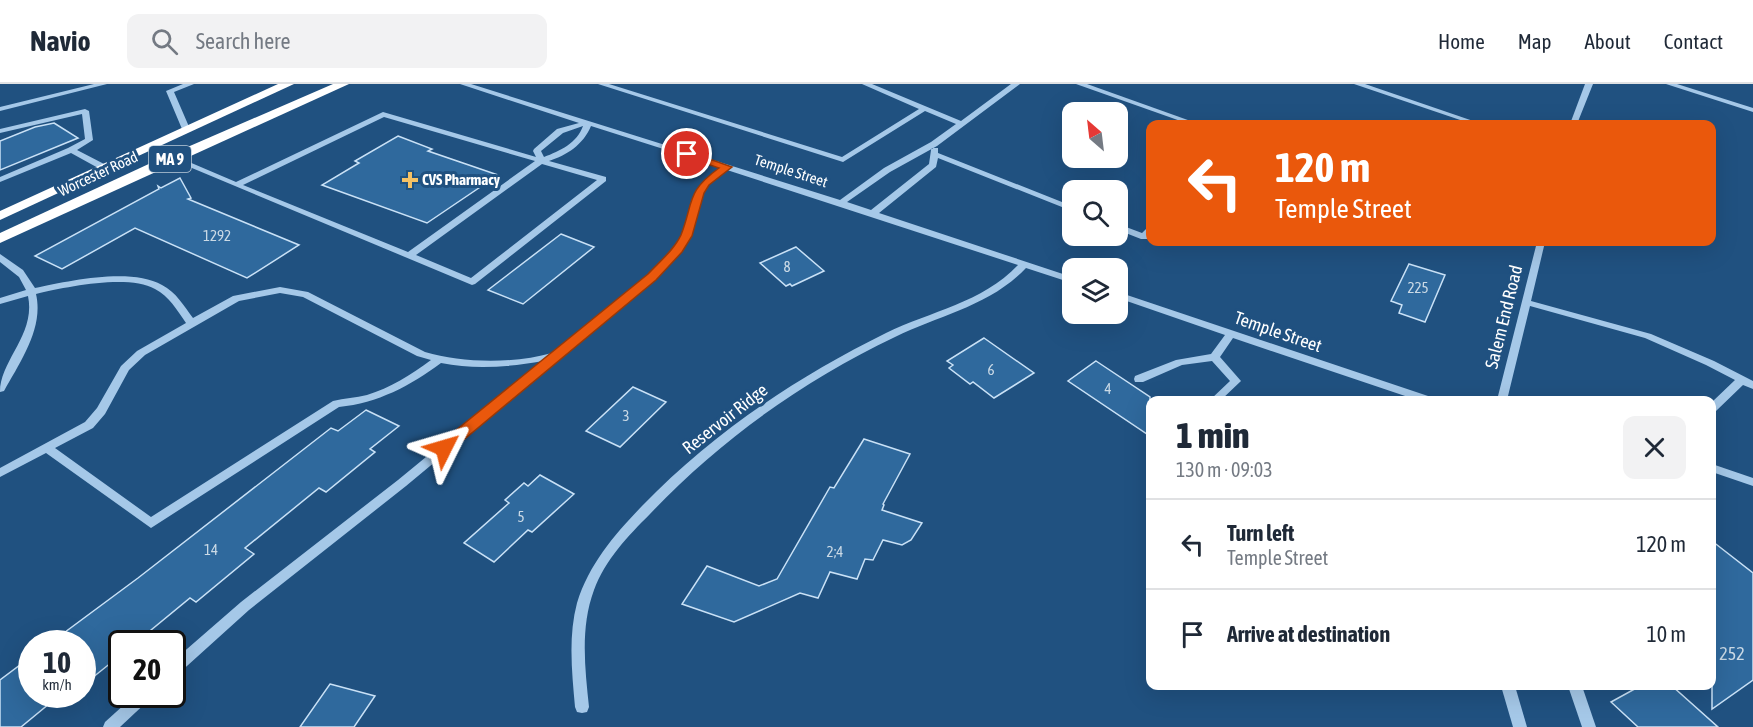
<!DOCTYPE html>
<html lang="en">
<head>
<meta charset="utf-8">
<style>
  body { margin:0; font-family:"Asap Condensed",sans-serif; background:#f2f2f3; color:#1f2937; height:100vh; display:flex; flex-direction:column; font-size:22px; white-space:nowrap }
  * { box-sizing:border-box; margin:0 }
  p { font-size:20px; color:#747a83 }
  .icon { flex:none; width:33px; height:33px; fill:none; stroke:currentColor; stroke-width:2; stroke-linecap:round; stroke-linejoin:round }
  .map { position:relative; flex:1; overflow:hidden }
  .drawer { position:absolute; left:1146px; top:312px; width:570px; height:294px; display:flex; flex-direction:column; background:#fff; border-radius:12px; box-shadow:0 6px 24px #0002 }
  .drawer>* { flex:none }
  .top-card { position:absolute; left:1146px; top:36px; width:570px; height:126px; border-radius:12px; box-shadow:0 6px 24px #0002; background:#ea580c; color:#fff; overflow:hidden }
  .needle { width:39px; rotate:332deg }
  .buttons { position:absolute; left:1062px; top:18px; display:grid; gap:12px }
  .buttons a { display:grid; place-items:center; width:66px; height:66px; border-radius:12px; background:#fff; box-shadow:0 6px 24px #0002; font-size:30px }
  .speed { position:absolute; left:18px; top:546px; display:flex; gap:12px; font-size:30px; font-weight:700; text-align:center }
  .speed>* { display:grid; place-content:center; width:78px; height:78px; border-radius:50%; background:#fff; box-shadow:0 6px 24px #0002; line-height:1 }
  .speed small { font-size:15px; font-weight:400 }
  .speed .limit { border:3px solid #111; border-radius:9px; background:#fff; color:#111 }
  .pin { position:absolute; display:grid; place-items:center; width:51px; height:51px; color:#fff; margin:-26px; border:3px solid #fff; border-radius:50%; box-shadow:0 2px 6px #0007 }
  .me { position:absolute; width:66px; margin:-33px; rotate:50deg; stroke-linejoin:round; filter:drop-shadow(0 0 4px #0008) }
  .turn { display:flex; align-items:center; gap:21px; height:126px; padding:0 30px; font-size:27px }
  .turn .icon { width:78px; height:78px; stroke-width:2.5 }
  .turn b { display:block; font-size:42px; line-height:51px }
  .round { display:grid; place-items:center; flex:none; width:63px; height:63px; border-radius:12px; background:#f2f2f3 }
  .headline { display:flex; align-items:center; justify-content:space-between; height:102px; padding:0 30px }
  h1 { font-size:36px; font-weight:800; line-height:45px }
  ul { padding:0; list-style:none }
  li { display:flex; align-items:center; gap:18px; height:90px; padding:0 30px; border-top:2px solid #e0e1e3 }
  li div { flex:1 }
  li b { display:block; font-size:22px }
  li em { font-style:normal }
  header { display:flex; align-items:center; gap:36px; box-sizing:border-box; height:84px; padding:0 30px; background:#fff; border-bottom:2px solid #e0e1e3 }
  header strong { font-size:28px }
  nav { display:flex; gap:33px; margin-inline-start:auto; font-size:21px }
  .search { width:420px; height:54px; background:#f2f2f3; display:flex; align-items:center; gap:15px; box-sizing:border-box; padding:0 21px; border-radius:12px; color:#747a83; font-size:22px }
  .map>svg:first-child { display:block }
</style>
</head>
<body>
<header>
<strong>Navio</strong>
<div class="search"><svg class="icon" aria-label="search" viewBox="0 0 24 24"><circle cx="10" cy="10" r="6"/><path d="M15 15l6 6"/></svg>Search here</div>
<nav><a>Home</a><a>Map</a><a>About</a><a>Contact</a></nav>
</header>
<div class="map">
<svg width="1753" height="643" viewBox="0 0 1753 643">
  <rect width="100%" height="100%" fill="#205180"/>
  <g fill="#2f699d" stroke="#c9e1f6" stroke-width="1.5">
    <polygon points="54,39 78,54 0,86 0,57 35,43"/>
    <polygon points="398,52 432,65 428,67 498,91 427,139 322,101 359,79 355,77"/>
    <polygon points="180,94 191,114 188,115 299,161 247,194 135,144 62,185 35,172 159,105 158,102 161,104"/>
    <polygon points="561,150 594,163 523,220 488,206"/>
    <polygon points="796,163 824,187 792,202 790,200 786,202 760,179"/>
    <polygon points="1409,180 1445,191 1425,238 1399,229 1402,221 1391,217"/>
    <polygon points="984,254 1034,289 994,314 973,298 970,300 949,284 953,281 947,277"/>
    <polygon points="1096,277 1150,313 1150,352 1068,297"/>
    <polygon points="633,303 666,318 620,363 586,347"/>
    <polygon points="366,326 399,342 370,365 375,368 326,408 319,404 245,464 254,470 196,518 190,514 134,560 122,560 122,570 82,602 82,560 49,560 138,494 331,344 338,347"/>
    <polygon points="864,355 910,370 883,420 884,421 882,426 922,439 911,456 902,461 883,456 873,476 865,475 857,495 830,488 818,514 800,509 734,538 682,520 707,482 759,502 777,495 830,403 834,404"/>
    <polygon points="540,391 574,410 532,448 528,446 494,478 464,459 509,419 505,416 524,399 528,402"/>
    <polygon points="1712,457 1753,489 1753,596 1712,625"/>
    <polygon points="32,572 32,610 61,610 21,643 0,643 0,596"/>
    <polygon points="330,600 375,612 354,643 300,643"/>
    <polygon points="1640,602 1672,602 1718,643 1638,643 1611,618"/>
  </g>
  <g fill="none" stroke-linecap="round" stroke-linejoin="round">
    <g fill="#a5c8e8" fill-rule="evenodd">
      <polygon points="94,0 107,0 0,27 0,23"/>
      <polygon points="183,0 194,0 174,8 190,45 186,47 182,45 166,7"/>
      <path d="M460 0H471L840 116 884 84 931 58 956 40 925 27 843 78 598 0H609L842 73 919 25 862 0H872L961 37 1011 0H1020L937 62 890 88 847 118 871 126 929 80 931 66 932 64H938V69L1072 122V127L938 74 936 83 879 129 1072 193V199L1026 184C990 222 940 231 895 253 803 297 720 356 650 430 628 452 605 476 594 506 580 544 585 584 589 623L587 628 582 629 577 628 575 623C572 589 568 553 577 519 589 480 615 450 642 422 713 349 795 294 886 249 931 227 982 219 1018 181L727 86C721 91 714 95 709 101 697 115 697 138 689 155 680 170 668 183 655 195L406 402 249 526 177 591 172 593V578L241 518 398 396 543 277C509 283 475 286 441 279 410 302 378 319 339 323L151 444 46 369 0 393V384L85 338 97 324 121 282 137 267 186 239C177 226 169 212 155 205 128 190 66 203 36 210 44 244 20 278 4 307L0 308C0 276 36 251 28 212L0 220V214L26 206 19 193 0 178V170L23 186 35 204C68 197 131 183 162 201 176 208 184 222 193 234L233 212 280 203 308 208 425 268C462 279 513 280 552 269 563 266 575 251 584 244 614 219 654 193 676 161 687 144 688 123 698 106 703 97 712 90 720 83L591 42C583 61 567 71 549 77L606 93V97L475 200 472 201 168 74 172 72H175L236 98 383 28 536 73 533 67 534 65 557 45 579 39ZM384 33 535 77 408 168 243 101ZM583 42C577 59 560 67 544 73L541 67 563 49ZM542 80 597 96 471 194 416 171ZM280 209 303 213 417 272 431 276C411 291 390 304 367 311 356 314 344 314 333 317L151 433 55 364 93 344 105 330 129 286 145 271 239 217Z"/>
      <polygon points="1076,0 1087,0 1199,40 1189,40"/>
      <polygon points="1354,0 1365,0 1482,40 1472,40"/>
      <polygon points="1585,0 1593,0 1577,40 1570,40"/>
      <polygon points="1666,0 1677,0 1753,24 1753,28"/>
      <polygon points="85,25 89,27 93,56 77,66 106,81 106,85 100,85 71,69 0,98 0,93 68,64 85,55 82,30 0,49 0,45"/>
      <polygon points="1118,140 1142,149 1147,144 1150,144 1150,151 1147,155 1141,155 1118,146"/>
      <polygon points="1537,158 1545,158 1531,217 1651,250 1714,277 1753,297 1753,305 1743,301 1716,327 1712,328 1712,318 1735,296 1706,281 1645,254 1530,222 1507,316 1497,316"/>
      <polygon points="1118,208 1431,313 1432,316 1417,316 1233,254 1220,273 1241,297 1221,316 1210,316 1230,297 1212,277 1182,281 1143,298 1135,298 1134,295 1135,292 1176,276 1211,270 1225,251 1118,214"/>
      <polygon points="1712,380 1753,394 1753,402 1712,388"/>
      <polygon points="1501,602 1515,602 1527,643 1513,643"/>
      <polygon points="1568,602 1582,602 1596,643 1582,643"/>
      <polygon points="136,610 153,610 151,614 120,643 103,643 105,638"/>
    </g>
    <g fill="#fff" fill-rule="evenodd">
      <polygon points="278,0 294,0 0,136 0,127"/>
      <polygon points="333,0 349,0 0,159 0,149 153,78"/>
    </g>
  </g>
  <path fill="#ea580c" stroke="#983908" stroke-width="1.5" d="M687 67 732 83 709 101 704 109 692 152 682 168 656 196 449 368H439L437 364 439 360 648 190C659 178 674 166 681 151 694 117 686 108 719 84L683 72 682 70Z"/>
  <path fill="#f5c165" stroke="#205180" stroke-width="2" d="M407 87h6v6h6v6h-6v6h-6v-6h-6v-6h6z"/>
  <g text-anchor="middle" stroke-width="6" stroke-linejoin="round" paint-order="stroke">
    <g font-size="15" fill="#fff" stroke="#205180">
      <text transform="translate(791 87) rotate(18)" y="5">Temple Street</text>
      <text transform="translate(98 90) rotate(-25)" y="5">Worcester Road</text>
    </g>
    <g font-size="15" font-weight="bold" fill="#fff" stroke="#205180" text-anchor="start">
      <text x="422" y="101">CVS Pharmacy</text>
    </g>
    <g font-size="15" fill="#cbdae6">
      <text x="217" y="157">1292</text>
      <text x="787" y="188">8</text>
      <text x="1418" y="209">225</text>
      <text x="991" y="291">6</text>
      <text x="1108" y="310">4</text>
      <text x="626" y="337">3</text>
      <text x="521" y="438">5</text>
      <text x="211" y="471">14</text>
      <text x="835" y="473">2;4</text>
    </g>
    <rect fill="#205180" stroke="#bccbd9" stroke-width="1.5" x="149" y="62" width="42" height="26" rx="4.5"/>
    <g font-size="16" font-weight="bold" fill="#fff">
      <text x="170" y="81">MA 9</text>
    </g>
    <g font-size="18" fill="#fff" stroke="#205180">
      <text transform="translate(1504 233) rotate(-76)" y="6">Salem End Road</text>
      <text transform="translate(1278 248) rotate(19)" y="6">Temple Street</text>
      <text transform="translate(725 335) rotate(-38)" y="6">Reservoir Ridge</text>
    </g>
    <g font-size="18" fill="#cbdae6">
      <text x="1732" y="576">252</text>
    </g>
  </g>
</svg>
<div class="buttons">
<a><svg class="needle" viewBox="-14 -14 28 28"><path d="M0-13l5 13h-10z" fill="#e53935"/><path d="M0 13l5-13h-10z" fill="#747a83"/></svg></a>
<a><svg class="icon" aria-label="search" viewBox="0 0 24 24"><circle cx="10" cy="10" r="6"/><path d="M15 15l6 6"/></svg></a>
<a><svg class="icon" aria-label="layers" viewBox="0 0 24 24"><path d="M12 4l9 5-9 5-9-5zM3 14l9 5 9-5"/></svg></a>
</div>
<div class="speed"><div>10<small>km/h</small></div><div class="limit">20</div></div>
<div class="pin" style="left:687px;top:70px;background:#d93025"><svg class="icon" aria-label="arrive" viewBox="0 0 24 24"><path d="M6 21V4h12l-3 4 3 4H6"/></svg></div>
<svg class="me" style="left:444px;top:364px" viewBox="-20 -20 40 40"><path d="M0-17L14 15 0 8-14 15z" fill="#ea580c" stroke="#fff" stroke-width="4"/></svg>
<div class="top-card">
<div class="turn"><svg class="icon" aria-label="left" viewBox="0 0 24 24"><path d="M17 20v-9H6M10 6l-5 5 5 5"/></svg><div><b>120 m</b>Temple Street</div></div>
</div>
<section class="drawer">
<div class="headline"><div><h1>1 min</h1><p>130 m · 09:03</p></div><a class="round"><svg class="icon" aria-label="close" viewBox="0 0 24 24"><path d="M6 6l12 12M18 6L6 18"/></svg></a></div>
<ul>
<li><svg class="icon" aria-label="left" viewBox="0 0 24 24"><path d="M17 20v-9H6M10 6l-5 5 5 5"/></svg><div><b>Turn left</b><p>Temple Street</p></div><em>120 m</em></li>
<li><svg class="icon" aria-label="arrive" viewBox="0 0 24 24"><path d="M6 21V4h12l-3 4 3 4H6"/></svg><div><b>Arrive at destination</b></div><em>10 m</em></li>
</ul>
</section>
</div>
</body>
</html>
